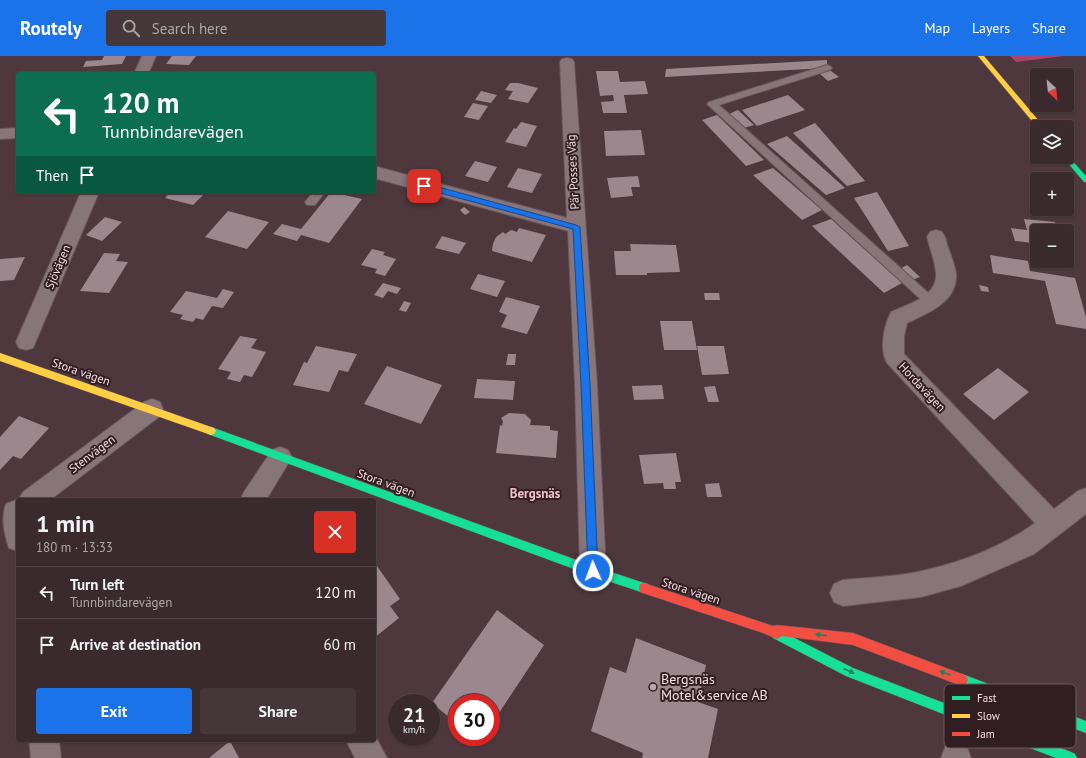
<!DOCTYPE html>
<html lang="en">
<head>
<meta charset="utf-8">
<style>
  body { margin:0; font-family:"PT Sans",sans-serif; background:#45363a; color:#f1f3f6; height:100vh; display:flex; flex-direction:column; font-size:15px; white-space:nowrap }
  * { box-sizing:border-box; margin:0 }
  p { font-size:13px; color:#aba7aa }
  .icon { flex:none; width:22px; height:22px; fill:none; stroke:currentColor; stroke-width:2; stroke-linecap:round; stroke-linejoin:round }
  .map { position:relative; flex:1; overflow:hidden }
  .sheet { position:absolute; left:16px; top:442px; width:360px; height:244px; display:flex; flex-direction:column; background:#3a2a2e; border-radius:4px; box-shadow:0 1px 3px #0004,0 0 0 1px #54464a }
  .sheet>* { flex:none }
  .banner { position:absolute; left:16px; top:16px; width:360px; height:122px; border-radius:4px; box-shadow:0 1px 3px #0004,0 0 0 1px #54464a; background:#0b6e4f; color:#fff; overflow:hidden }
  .needle { width:26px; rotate:153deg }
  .fabs { position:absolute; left:1030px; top:12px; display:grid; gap:8px }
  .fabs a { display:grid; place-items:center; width:44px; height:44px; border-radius:4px; background:#3a2a2e; box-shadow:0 1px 3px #0004,0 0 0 1px #54464a; font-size:20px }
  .speed { position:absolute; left:388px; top:638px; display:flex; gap:8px; font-size:20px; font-weight:700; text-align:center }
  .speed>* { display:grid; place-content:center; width:52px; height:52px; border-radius:50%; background:#3a2a2e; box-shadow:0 1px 3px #0004,0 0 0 1px #54464a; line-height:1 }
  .speed small { font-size:10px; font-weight:400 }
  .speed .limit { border:6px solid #d22; background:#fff; color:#111 }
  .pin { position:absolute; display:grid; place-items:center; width:34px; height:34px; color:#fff; margin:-17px; border-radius:8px; box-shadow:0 2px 6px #0006 }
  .me { position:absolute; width:44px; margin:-22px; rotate:358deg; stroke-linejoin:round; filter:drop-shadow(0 0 3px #0008) }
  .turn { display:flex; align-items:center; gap:14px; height:84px; padding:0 20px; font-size:18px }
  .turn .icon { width:52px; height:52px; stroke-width:2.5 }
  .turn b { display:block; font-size:28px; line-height:34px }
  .then { display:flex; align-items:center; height:38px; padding:0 20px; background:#0003; gap:8px; font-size:15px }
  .round { display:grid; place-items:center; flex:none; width:42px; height:42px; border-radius:4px; background:#45363a }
  .headline { display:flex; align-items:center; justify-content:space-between; height:68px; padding:0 20px }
  h1 { font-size:24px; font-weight:700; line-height:30px }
  .button { display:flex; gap:8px; margin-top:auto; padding:8px 20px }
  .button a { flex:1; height:46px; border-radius:4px; background:#1a73e8; color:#fff; font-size:16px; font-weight:700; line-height:46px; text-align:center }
  .button a+a { background:#45363a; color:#f1f3f6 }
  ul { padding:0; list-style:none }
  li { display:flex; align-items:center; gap:12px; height:52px; padding:0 20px; border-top:1px solid #54464a }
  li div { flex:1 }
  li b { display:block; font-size:15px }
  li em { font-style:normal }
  header { display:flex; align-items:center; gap:24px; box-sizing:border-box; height:56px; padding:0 20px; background:#1a73e8; color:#fff }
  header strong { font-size:19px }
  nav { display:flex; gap:22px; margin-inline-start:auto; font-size:14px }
  .search { width:280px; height:36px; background:#45363a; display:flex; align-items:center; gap:10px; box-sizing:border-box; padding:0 14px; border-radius:4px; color:#aba7aa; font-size:15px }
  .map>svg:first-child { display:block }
</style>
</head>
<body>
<header>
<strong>Routely</strong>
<div class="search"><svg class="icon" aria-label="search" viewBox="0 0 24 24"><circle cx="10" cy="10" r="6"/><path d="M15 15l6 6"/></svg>Search here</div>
<nav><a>Map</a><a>Layers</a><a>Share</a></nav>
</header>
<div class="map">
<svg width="1086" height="702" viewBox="0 0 1086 702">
  <rect width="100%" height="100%" fill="#4e383e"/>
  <polygon fill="#ab4568" points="1010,0 1064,0 1016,6"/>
  <g fill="#9b878d">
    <polygon points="104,0 126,0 122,8 83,11 86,5 102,4"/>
    <polygon points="172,0 196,0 189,9 166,8"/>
    <polygon points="827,4 827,12 665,21 666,13"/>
    <polygon points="827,12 839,21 828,25 819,17"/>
    <polygon points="596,15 618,15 620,26 645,25 648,38 624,39 627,57 603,57 601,46 614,45 613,39 600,40"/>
    <polygon points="510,27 518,27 538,32 528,47 508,43 513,35 505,34"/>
    <polygon points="481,35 497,39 491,47 475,44"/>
    <polygon points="788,39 805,54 757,70 742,54"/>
    <polygon points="473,47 488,50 479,64 464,61"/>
    <polygon points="738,54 754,69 744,72 729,58"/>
    <polygon points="717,59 764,104 746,110 702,64"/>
    <polygon points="521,66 537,70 526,91 505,86 514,72 516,73"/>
    <polygon points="815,67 865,125 847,130 793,77"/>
    <polygon points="641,74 645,99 606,100 604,75"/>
    <polygon points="787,80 845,132 826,139 767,88"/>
    <polygon points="475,105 497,111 488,126 465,120"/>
    <polygon points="518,112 542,118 532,137 507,131"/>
    <polygon points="773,112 822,154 802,164 753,119"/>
    <polygon points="638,120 640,131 631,131 633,140 611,142 607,122"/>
    <polygon points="170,136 206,136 193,149 165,142"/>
    <polygon points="331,136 362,143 329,187 301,179 297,185 273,178 282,168 301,173"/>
    <polygon points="877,136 909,190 888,195 854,142"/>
    <polygon points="464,151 470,156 465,159 460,154"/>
    <polygon points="228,155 269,166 247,193 205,181"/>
    <polygon points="105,161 122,166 102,185 86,179"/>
    <polygon points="831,163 902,227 884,237 812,170"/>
    <polygon points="1024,163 1055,166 1058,175 1037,175 1037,189 1033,189 1032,187 1015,185 1011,172 1027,174"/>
    <polygon points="519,172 546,179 532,206 492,195 493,188 496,181 503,176 505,178 511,174 517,176"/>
    <polygon points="442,180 466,187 459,198 435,192"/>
    <polygon points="630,188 676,189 680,216 647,217 647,219 616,219 614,195 631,195"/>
    <polygon points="372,193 385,196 383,199 396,203 385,220 375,217 377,213 361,209"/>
    <polygon points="104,197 120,198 116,205 128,206 109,237 80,235"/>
    <polygon points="990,199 1028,205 1030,215 1075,222 1086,261 1086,273 1056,268 1045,225 993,217"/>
    <polygon points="25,201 14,224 0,225 0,203"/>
    <polygon points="907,209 920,221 912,224 898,214"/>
    <polygon points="478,218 505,225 497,241 470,233"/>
    <polygon points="383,227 401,232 397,238 388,235 383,242 374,239"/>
    <polygon points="979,229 988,231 989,236 981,235"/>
    <polygon points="223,233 234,236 223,252 212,250 203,264 196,262 193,266 180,263 183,259 170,256 186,235 217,242"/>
    <polygon points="704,237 719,237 720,244 705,244"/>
    <polygon points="506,241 540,250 527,278 501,271 507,259 499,256"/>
    <polygon points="404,245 411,247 406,256 399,254"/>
    <polygon points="660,265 692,265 697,294 664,294"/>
    <polygon points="240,280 257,283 251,292 266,296 252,321 244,319 240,326 227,323 231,316 218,313"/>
    <polygon points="316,290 357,298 348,316 339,314 329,336 293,329 304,306 307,307"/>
    <polygon points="697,290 724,290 729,318 702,319"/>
    <polygon points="508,298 516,298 515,309 506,309"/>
    <polygon points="387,310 442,329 421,368 364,348"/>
    <polygon points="998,312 1029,336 994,364 963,338"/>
    <polygon points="477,323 515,325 513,344 474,342"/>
    <polygon points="662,329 664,343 634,344 632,330"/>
    <polygon points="715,330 719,346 708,346 704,331"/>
    <polygon points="509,357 525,358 531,364 530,369 550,370 550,374 558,375 556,402 496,397 500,369 502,370 503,365 501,362"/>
    <polygon points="19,360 49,372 21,403 13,400 0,414 0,381"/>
    <polygon points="676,397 681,426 675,426 676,433 664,433 663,427 644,428 639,399"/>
    <polygon points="719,427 722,441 707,441 705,428"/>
    <polygon points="377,510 400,543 390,550 399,562 374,582 374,513"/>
    <polygon points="497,554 544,589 491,669 491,647 457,647 457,668 432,647"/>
    <polygon points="636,582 706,609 698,646 718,653 708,702 642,702 643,697 591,675 610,611 626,617"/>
    <polygon points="230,685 239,702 209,702"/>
  </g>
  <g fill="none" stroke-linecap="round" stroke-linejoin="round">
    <g stroke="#6a555c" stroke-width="2">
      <g id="lane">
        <polygon points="827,9 830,10 832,12 830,14 719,49 935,243 937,246 935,249 931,251 927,249 707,48 709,46"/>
        <polygon points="313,136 325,136 315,149 307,149 305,146"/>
      </g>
    </g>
    <g stroke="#6a555c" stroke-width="2">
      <g id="street">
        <polygon points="142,0 156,0 148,18 134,18"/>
        <polygon points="567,2 572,3 574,6 597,328 606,515 602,524 593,528 584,524 580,515 575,328 568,175 374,122 374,110 567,162 560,6 562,3"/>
        <polygon points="18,72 18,82 0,83 0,73"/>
        <polygon points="81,136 99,136 33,292 26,294 19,292 16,286"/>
        <path d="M936 174 942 176 945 181C948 193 954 205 956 217 958 246 928 257 907 267L904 280V298L1054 453 1078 435 1086 432V458L1034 498 961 530 921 541 843 550 834 546 830 537 834 528 843 524C869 521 897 521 922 515 962 506 1002 491 1035 467L887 307C879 293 884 270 891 256 908 248 938 241 936 217 935 205 930 193 927 181L930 176Z"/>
        <path d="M152 343 160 346 163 353 160 360 50 444H18V495L9 492C4 478 1 461 6 448L19 443 23 436 144 346Z"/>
        <polygon points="280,391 288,394 292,401 266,444 240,444 244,436 272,394"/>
        <polygon points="374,678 387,702 355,702 346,684 374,684"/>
        <polygon points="29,684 59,684 61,702 31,702"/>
        <polygon points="956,684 966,689 971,702 941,702 946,689"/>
      </g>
    </g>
    <g stroke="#6a555c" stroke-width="1">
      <g id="fast">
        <polygon points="1067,99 1086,120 1086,126 1084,126 1063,101 1067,101"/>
        <polygon points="211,371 593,510 644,527 648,528 649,532 648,536 644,537 593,520 208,378 206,375 208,372"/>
        <polygon points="777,573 853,612 1071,696 1075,698 1077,702 1056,702 846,620 773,582 772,578 773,574"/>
        <polygon points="962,618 1086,665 1086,677 958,628 956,624 958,620"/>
      </g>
    </g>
    <g stroke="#6a555c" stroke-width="1">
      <g id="slow">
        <polygon points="978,0 984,0 1044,71 1037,71"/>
        <polygon points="0,297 211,371 214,372 216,375 214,378 211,379 0,305"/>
      </g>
    </g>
    <g stroke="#6a555c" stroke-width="1">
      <polygon id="jam" points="644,527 773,570 777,569 853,577 962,618 966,620 968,624 966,628 962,630 853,589 782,580 777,583 763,577 640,536 639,532 640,528"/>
    </g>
    <use href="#lane" fill="#87757a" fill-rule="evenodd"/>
    <use href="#street" fill="#87757a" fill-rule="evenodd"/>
    <use href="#fast" fill="#16e098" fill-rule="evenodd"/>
    <use href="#slow" fill="#ffcf43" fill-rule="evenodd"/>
    <use href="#jam" fill="#f24e42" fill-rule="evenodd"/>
  </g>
  <defs><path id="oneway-solid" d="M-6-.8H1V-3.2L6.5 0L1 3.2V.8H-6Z"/></defs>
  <g fill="#247f5e">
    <use href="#oneway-solid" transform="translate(821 579) rotate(-173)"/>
    <use href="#oneway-solid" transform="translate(849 615) rotate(25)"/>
    <use href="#oneway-solid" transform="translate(945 617) rotate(-159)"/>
  </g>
  <polygon fill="#1a73e8" stroke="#114b97" points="424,127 576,169 580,171 590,328 598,515 597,519 593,520 589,519 588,515 581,328 573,173 422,132 421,130"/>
  <circle fill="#bca3a9" stroke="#311e23" stroke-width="1.5" cx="653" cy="631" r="4"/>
  <g text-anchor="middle" stroke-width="4" stroke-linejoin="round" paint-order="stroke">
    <g font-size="12" fill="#f7dce3" stroke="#311e23">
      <text transform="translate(573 116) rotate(-93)" y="4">Pär Posses Väg</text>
      <text transform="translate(58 211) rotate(-67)" y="4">Sjövägen</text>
      <text transform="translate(81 316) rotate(19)" y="4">Stora vägen</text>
      <text transform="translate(922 331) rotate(47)" y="4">Hordavägen</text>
      <text transform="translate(92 398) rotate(-37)" y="4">Stenvägen</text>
      <text transform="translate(386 427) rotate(20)" y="4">Stora vägen</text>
      <text transform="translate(691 535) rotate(18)" y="4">Stora vägen</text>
    </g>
    <g font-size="13" font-weight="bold" fill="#f5c1cf" stroke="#311e23">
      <text x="535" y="442">Bergsnäs</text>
    </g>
    <g font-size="14" fill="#f7dce3" stroke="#311e23" text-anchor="start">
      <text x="661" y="628">Bergsnäs<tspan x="661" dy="16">Motel&amp;service AB</tspan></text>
    </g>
  </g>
  <rect x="944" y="628" width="132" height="64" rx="6" fill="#311e23" stroke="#6c575d" stroke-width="1"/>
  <rect x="952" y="640" width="18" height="4" fill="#16e098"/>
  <rect x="952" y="658" width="18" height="4" fill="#ffcf43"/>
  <rect x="952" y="676" width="18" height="4" fill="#f24e42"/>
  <g font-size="11" fill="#f7dce3">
    <text x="977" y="646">Fast</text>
    <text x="977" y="664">Slow</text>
    <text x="977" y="682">Jam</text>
  </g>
</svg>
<div class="fabs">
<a><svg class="needle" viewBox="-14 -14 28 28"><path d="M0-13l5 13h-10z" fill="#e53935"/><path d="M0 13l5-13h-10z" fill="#aba7aa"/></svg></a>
<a><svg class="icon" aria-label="layers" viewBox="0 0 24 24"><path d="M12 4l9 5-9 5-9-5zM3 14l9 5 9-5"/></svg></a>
<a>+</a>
<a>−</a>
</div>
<div class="speed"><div>21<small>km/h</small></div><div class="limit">30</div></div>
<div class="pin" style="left:424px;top:130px;background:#d93025"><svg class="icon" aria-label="arrive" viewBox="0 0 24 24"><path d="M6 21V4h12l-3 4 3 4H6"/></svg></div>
<svg class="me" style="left:593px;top:515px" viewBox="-20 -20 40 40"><circle r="17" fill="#1a73e8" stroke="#fff" stroke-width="3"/><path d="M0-11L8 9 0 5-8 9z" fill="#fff"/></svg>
<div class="banner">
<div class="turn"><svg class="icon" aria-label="left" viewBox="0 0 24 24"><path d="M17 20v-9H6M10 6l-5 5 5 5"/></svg><div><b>120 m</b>Tunnbindarevägen</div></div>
<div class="then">Then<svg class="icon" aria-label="arrive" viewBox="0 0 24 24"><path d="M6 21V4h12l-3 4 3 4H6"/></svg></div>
</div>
<section class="sheet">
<div class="headline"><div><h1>1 min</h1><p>180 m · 13:33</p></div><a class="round" style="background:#d93025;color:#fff"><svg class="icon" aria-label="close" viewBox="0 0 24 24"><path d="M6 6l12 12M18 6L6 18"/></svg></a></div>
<ul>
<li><svg class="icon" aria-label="left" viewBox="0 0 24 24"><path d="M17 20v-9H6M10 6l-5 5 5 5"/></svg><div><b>Turn left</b><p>Tunnbindarevägen</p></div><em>120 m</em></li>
<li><svg class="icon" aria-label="arrive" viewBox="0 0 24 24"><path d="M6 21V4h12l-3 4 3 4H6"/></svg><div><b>Arrive at destination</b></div><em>60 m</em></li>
</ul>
<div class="button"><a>Exit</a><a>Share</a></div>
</section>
</div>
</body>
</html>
